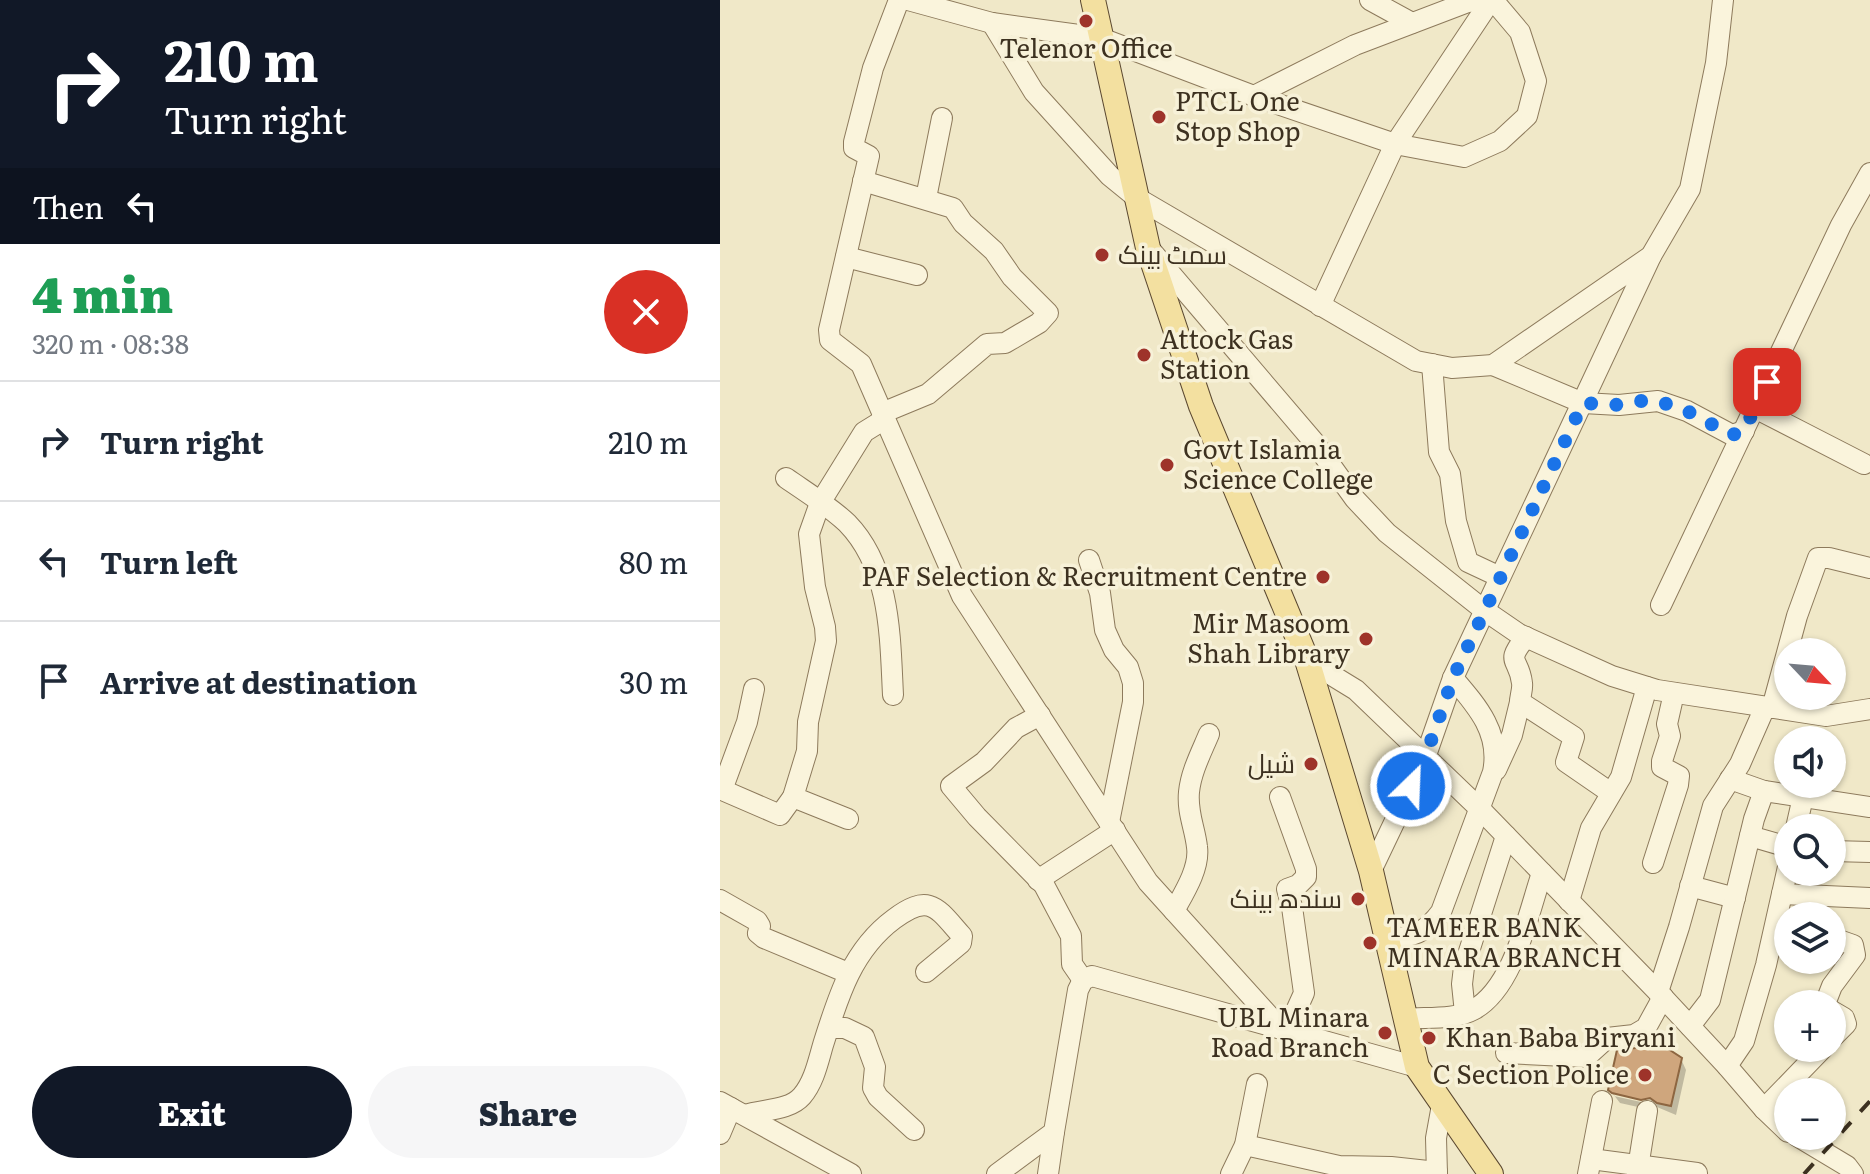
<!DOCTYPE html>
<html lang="en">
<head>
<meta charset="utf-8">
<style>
  body { margin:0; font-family:Literata,Cairo,serif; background:#f6f6f7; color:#1f2937; height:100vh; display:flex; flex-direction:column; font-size:30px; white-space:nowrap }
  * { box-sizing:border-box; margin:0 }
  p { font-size:26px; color:#747a83 }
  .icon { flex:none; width:44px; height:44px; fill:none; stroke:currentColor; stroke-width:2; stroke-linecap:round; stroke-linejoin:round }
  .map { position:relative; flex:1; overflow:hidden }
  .sheet { display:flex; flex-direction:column; background:#fff; width:720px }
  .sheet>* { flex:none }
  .guide { background:#111827; color:#fff; overflow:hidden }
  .needle { width:52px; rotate:116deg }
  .fabs { position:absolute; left:1054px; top:638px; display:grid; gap:16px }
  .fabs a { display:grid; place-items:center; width:72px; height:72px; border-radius:50%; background:#fff; box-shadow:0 2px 6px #0004; font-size:40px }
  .pin { position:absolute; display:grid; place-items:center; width:68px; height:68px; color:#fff; margin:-34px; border-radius:16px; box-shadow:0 4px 12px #0006 }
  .me { position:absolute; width:88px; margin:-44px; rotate:24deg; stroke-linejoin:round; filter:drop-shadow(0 0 6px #0008) }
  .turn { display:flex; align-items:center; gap:28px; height:168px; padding:0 32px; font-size:36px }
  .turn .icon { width:104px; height:104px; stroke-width:2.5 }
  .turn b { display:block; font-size:56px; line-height:68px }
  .then { display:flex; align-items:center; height:76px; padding:0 32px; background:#0003; gap:16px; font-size:30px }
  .round { display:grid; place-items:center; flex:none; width:84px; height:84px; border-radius:42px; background:#f6f6f7 }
  .head { display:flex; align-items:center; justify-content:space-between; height:136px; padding:0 32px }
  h1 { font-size:48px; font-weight:800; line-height:60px; color:#1e9e55 }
  .action { display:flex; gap:16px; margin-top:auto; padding:16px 32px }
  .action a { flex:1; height:92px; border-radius:48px; background:#111827; color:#fff; font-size:32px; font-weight:800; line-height:92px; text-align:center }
  .action a+a { background:#f6f6f7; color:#1f2937 }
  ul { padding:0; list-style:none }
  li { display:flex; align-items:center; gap:24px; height:120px; padding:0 32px; border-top:2px solid #e0e1e3 }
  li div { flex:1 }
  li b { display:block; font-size:30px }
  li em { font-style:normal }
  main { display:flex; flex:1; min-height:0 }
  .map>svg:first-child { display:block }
</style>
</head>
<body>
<main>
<section class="sheet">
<div class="guide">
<div class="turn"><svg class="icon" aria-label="right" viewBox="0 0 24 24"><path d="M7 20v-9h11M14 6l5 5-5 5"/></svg><div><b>210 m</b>Turn right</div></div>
<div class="then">Then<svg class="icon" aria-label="left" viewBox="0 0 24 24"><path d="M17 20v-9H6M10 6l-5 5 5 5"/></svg></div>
</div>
<div class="head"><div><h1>4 min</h1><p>320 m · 08:38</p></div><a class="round" style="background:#d93025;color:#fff"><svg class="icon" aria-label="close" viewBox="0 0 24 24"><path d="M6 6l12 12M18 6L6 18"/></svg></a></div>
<ul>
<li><svg class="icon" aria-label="right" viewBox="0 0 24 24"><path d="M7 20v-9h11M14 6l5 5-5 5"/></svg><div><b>Turn right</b></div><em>210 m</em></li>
<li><svg class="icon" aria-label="left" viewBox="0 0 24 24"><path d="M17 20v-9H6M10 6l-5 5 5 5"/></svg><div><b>Turn left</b></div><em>80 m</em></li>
<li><svg class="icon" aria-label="arrive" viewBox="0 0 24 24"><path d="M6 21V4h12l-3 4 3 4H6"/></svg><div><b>Arrive at destination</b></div><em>30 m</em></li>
</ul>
<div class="action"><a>Exit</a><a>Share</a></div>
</section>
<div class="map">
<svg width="1150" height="1174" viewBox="0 0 1150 1174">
  <rect width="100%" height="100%" fill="#f0e8c8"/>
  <path fill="#0003" fill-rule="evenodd" d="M961 1059 966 1070 956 1115 937 1107 927 1109 900 1103 890 1090ZM894 1092 931 1100 930 1104 894 1096Z"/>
  <polygon fill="#cfa67d" stroke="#8d6641" stroke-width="2" points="933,1039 962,1058 951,1106 937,1103 930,1098 921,1100 892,1093 888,1090 897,1050 916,1048"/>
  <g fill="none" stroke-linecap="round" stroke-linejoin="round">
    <g stroke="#8d7a5c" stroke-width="22">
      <g id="minor">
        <polyline points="179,0 153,68 134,142 134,148 149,156 109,330 110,340 141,364 242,596 428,882 560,1028"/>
        <polyline points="188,0 272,23 381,38 534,96 675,144 744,157 780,141 807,116 816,81 800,32 773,0"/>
        <polyline points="650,0 692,23"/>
        <polyline points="272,23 314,92 390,176 417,198 696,361 732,368 773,365 931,256 970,189 996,63 1003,0"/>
        <polyline points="534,96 635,45 748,2 763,0"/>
        <polyline points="143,181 233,208 243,223 274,251 292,277 328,313 319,323 285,343 267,344 208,394 162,413"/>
        <polyline points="206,198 222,118"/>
        <polyline points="433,253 594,442 635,499 667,533 764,610 799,634 892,676 937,690 1106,716 1150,709"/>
        <polyline points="126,257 197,275"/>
        <polyline points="600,306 675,144 771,0"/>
        <polyline points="712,364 719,452 730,474 736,521 748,562 780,577"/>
        <polyline points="773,365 863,403 899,405 938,401 967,411 1012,435 1024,431"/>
        <polyline points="1035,408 1144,464"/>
        <path d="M66 478C86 492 109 506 127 523 171 568 170 637 173 695"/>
        <polyline points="369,560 380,593 385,630 394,650 408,667 413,683 413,702 389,822"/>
        <polyline points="941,605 1121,225 1150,173"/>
        <path d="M806 637C784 664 799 657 802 683 803 689 800 696 800 702L854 737 846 762 891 793"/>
        <polyline points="587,660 636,690 760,809 938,992 1007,1066 1044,1109 1068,1132"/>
        <polyline points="1052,708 1077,616 1098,558 1109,558 1150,568"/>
        <polyline points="320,715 296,728 264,762 231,786 257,817 324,885 351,936 352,964 363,980"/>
        <polyline points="776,770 792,735 800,702"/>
        <polyline points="1010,779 1044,791 1150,807"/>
        <polyline points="0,789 60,815 73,797"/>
        <polyline points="2,790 27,722 34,689"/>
        <polyline points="560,797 586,869 586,877 578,885 567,889 572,907 584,993 567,1031"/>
        <polyline points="128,819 73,797 87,751 88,722 106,641 105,627 95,587 89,534 100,503 144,432 165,419"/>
        <polyline points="1076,828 1083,797"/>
        <polyline points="1030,836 1068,847"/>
        <polyline points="1112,851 1150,852"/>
        <polyline points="933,863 958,785 959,776 942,767 942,761 950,736 947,724 954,693"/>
        <polyline points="651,871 705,758 733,678 931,256"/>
        <polyline points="318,880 395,830"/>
        <polyline points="970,886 1015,898"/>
        <polyline points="1062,894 1150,898"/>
        <polyline points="0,900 37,921 40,926 38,933 44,938 128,973"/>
        <polyline points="849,901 871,828 901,777 927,687"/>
        <path d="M454 911C464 893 480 868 477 847 475 828 467 813 469 792 471 772 481 753 489 734"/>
        <path d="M667 940C693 936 705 934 721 912L773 772C781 733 757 706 733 678"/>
        <polyline points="938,992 959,927 993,806 1020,764 1045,707"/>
        <polyline points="1105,1004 1112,986 1135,955 1133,945 1116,939"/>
        <polyline points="1112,1011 1124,1018 1126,1024 1112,1038"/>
        <polyline points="745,1013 742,984 744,967 786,836"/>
        <path d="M685 1019C706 1017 735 1020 753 1010 794 988 808 914 822 873"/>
        <polyline points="970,1026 990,1000 1034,819 1044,791"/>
        <polyline points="109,1028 125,1028 144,1037 155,1067 153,1088 158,1097 194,1130"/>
        <polyline points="786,1053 866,1057 887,1038 914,1035 926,1028 943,997"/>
        <polyline points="1007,1066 1024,1041 1046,965 1068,867"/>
        <polyline points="0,1102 131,1174"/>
        <polyline points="1044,1109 1103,1048"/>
        <path d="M25 1115C43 1109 69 1111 82 1096 94 1082 98 1062 103 1045 118 997 132 950 174 919 210 892 217 908 242 936L241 943 206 972"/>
        <polyline points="0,1134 11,1108"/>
        <polyline points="1077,1136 1127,1166 1133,1174"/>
        <polyline points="525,1145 619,1166 671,1167 717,1172"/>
        <polyline points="871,1159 977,1173"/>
        <polyline points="277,1174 334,1132 358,990 363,980 372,976 697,1067"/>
        <polyline points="328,1174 334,1132"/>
        <polyline points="511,1174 525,1145 537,1084"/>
        <polyline points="717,1174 716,1138 722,1105"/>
        <polyline points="868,1174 882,1101"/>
        <polyline points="917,1174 927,1111"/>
      </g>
    </g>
    <g stroke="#5b4830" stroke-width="26">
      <polyline id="major" points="373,0 428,248 481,406 587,660 651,871 697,1067 771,1174"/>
    </g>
    <use href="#minor" stroke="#faf4dc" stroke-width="20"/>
    <use href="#major" stroke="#f3e0a0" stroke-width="24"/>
    <polyline stroke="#3d3120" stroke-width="4" stroke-dasharray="14 14" stroke-linecap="butt" points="1084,1174 1150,1101"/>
  </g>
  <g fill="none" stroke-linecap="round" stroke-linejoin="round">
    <polyline stroke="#1a73e8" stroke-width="14" stroke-dasharray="0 25.2" points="691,786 705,758 733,678 863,403 899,405 921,401 938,401 967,411 1012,435 1024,431 1047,382"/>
  </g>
  <g fill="#9e332a" stroke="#f7f1d8" stroke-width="3">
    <circle cx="366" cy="21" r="8"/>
    <circle cx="439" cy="117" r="8"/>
    <circle cx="382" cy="255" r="8"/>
    <circle cx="424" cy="355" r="8"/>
    <circle cx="447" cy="465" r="8"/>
    <circle cx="603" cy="577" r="8"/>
    <circle cx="646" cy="639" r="8"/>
    <circle cx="591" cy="764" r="8"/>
    <circle cx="638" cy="899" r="8"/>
    <circle cx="650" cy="943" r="8"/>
    <circle cx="665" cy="1033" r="8"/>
    <circle cx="709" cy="1038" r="8"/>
    <circle cx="925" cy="1075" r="8"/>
  </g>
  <g text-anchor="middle" stroke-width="7" stroke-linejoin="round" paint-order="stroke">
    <g font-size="26" fill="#3d3120" stroke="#f7f1d8" text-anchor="start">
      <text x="366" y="58" text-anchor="middle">Telenor Office</text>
      <text x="455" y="111">PTCL One<tspan x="455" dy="30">Stop Shop</tspan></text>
      <text x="398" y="264">سمٹ بینک</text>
      <text x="440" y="349">Attock Gas<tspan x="440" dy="30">Station</tspan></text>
      <text x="463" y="459">Govt Islamia<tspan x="463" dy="30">Science College</tspan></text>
      <text x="587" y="586" text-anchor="end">PAF Selection &amp; Recruitment Centre</text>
      <text x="630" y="633" text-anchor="end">Mir Masoom<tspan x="630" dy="30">Shah Library</tspan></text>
      <text x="575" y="773" text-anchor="end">شیل</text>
      <text x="622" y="908" text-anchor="end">سندھ بینک</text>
      <text x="666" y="937">TAMEER BANK<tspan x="666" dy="30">MINARA BRANCH</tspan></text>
      <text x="649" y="1027" text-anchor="end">UBL Minara<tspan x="649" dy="30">Road Branch</tspan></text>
      <text x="725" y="1047">Khan Baba Biryani</text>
      <text x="909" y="1084" text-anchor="end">C Section Police</text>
    </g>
  </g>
</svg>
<div class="fabs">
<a><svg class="needle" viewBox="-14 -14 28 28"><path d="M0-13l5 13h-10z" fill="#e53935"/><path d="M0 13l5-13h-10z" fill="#747a83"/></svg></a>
<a><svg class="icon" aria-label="sound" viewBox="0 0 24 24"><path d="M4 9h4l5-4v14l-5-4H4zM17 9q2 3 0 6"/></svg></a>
<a><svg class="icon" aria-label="search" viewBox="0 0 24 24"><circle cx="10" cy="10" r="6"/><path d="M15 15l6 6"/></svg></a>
<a><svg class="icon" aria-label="layers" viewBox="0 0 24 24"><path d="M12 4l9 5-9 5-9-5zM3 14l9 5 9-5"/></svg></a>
<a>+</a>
<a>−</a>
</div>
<div class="pin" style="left:1047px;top:382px;background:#d93025"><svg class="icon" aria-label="arrive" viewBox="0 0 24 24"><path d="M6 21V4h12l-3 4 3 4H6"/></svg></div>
<svg class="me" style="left:691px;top:786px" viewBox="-20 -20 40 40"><circle r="17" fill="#1a73e8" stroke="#fff" stroke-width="3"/><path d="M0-11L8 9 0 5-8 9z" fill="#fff"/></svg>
</div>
</main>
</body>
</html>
